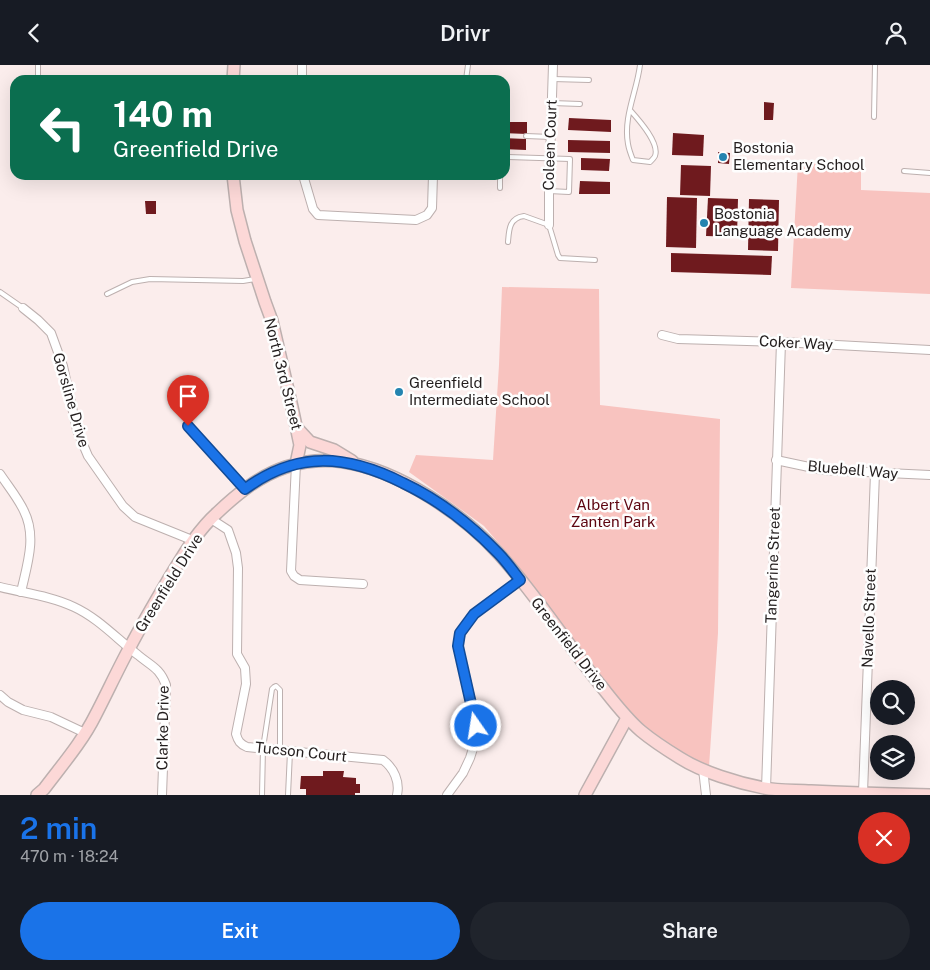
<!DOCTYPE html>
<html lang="en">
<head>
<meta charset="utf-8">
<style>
  body { margin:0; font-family:"Public Sans",sans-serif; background:#20242c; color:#f1f3f6; height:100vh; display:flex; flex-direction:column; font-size:19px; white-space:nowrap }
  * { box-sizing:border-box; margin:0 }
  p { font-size:16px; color:#9ea1a6 }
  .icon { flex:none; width:28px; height:28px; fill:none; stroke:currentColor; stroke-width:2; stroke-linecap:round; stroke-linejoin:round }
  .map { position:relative; height:730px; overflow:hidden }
  .panel { display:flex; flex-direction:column; background:#171b24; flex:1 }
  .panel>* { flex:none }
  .top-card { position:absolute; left:10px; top:10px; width:500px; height:105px; border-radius:15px; box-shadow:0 5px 20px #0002; background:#0b6e4f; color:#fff; overflow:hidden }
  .controls { position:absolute; left:870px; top:615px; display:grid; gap:10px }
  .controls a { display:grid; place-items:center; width:45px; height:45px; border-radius:50%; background:#171b24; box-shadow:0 5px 20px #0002; font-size:25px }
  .pin { position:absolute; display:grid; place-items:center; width:42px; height:42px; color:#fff; margin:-51px -21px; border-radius:50% 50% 50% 0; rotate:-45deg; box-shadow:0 0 5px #0007 }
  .pin .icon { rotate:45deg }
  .me { position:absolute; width:55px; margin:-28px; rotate:347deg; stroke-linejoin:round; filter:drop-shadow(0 0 4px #0008) }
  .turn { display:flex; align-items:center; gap:18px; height:105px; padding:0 20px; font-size:22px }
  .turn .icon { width:65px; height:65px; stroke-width:2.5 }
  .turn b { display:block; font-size:35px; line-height:42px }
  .round { display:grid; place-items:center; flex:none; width:52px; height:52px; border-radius:26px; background:#20242c }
  .headline { display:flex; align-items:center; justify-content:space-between; height:85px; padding:0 20px }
  h1 { font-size:30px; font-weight:600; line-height:38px; color:#1a73e8 }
  .primary-button { display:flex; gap:10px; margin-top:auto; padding:10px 20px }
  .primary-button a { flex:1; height:58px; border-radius:30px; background:#1a73e8; color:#fff; font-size:20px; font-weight:600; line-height:58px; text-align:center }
  .primary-button a+a { background:#20242c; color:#f1f3f6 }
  header { display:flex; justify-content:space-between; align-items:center; height:65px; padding:0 20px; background:#171b24; font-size:22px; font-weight:600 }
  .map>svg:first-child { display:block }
</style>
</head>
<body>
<header><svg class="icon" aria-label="back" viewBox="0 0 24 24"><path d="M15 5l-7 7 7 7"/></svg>Drivr<svg class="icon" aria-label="person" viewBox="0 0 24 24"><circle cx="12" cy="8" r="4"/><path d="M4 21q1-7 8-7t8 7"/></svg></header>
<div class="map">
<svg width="930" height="730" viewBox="0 0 930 730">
  <rect width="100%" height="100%" fill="#fbedec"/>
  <g fill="#f8c3bf">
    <polygon points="798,98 861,99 861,125 930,128 930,229 791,223"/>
    <path d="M502 222 599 224 600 340 720 354 718 568 709 702C675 687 650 668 624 641L519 502 484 461 409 407 416 390 493 395 499 300Z"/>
  </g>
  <g fill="#6f1a1e">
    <polygon points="764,37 774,38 773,55 764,55"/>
    <polygon points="569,53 611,55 611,67 568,65"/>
    <polygon points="505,57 527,57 527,69 505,68"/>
    <polygon points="673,68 704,70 703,91 672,90"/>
    <polygon points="505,73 526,74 526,85 505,84"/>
    <polygon points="568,75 610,76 610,88 568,87"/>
    <polygon points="718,87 730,88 729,99 718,98"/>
    <polygon points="581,93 610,94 609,106 581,105"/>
    <polygon points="681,100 711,101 710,131 680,130"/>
    <polygon points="580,116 610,117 610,129 579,129"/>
    <polygon points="667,132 697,133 696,183 666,182"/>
    <polygon points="708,133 738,134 737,172 706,171"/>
    <polygon points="749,134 779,135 778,186 748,185"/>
    <polygon points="145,136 156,136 156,149 146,149"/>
    <polygon points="671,188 772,191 771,210 671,207"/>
    <polygon points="323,706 344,706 343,712 356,713 356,719 360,719 360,728 355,728 355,730 306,730 306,724 300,724 301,711 323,711"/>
  </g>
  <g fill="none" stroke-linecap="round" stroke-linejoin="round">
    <g stroke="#bdb0af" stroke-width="6">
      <g id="lane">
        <polyline points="553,14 589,15"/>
        <polyline points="38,15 38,0"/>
        <polyline points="38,15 50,15"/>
        <polyline points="466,15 468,0"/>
        <polyline points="552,38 580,39"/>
        <path d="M630 45C638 54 660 78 655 91 654 93 652 95 650 97L633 95C631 90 629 85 628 79 623 52 637 26 640 0"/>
        <polyline points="874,52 875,0"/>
        <polyline points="526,71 551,72"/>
        <polyline points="505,92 570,94 569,127 549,126"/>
        <polyline points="904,106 930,108"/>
        <polyline points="500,123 500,110"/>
        <path d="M508 177C509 165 509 153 524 151L549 160 558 190 560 193 595 195"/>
        <polyline points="0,227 23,243"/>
        <polyline points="107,229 132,217 150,214 243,216 255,214"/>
        <polyline points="262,730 263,683 272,624 274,622 276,621 280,625 280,685"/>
        <polyline points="288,730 290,687"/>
      </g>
    </g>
    <g stroke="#bdb0af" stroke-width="10">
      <g id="street">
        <polyline points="302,0 302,12 303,15"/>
        <polyline points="303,110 313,144 318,150 416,155 427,150 432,143 433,110"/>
        <polyline points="549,160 549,126 553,0"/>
        <polyline points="23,243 38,255 51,268 63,301 77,365 88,391 123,441 135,452 192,475"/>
        <polyline points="662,270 678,274 781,277 930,285"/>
        <polyline points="188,361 245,424"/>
        <polyline points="776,395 823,405 930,410"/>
        <polyline points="296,399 291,506 294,511 300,515 363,519"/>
        <path d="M0 409C8 421 18 433 24 446 37 472 27 500 21 527"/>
        <path d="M211 454 228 465 236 488 238 503 237 589 245 603 246 619 236 669C238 676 240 679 247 682L383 695C394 703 400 717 397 730"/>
        <path d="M0 522C24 528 51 531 74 542 98 553 117 574 138 590 151 601 160 603 166 620L162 730"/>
        <polyline points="0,630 8,637 23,645 51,652 85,668"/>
        <polyline points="703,704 706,730"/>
        <polyline points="766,724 781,277"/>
        <polyline points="863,728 875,408"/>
        <polyline points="447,730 463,708 470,693 475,677 477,661 458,581 461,568 474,549 520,515"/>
      </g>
    </g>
    <g stroke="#bdb0af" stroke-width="14">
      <g id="secondary">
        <polyline points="233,15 234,0"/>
        <polyline points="233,110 237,145 245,176 265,237 272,256 292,342 300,380 296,399"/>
        <polyline points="297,363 310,377 334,385 352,396"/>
        <path d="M37 730 44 724C62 700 82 677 95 651 107 628 118 604 130 582 142 559 155 537 168 515 183 491 196 467 217 448 237 429 259 411 286 402 304 396 325 394 344 397 399 405 464 450 500 490 537 531 567 579 602 622 614 637 626 653 641 666 653 676 667 685 680 693 702 707 738 718 764 723 779 726 796 725 811 726 851 728 890 729 930 730"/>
        <polyline points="585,730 627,653"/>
      </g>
    </g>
    <use href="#lane" stroke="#fff" stroke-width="4"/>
    <use href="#street" stroke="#fff" stroke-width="8"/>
    <use href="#secondary" stroke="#fcd8d7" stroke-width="11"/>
  </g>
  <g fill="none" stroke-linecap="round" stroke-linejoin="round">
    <g stroke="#114b97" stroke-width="12">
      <path id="route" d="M188 361 245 424C298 385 347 390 403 418 439 435 471 460 498 488 506 496 513 506 520 515L474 549 460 568 458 581 476 661"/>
    </g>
    <use href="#route" stroke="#1a73e8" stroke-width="9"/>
  </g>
  <g fill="#2484b0" stroke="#fefefe" stroke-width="2">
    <circle cx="723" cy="92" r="5"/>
    <circle cx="704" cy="158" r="5"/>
    <circle cx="399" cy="327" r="5"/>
  </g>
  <g text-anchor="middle" stroke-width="5" stroke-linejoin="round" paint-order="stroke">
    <g font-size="15" fill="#231e1e" stroke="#fefefe">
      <text transform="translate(550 80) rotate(-88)" y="5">Coleen Court</text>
      <text transform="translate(796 278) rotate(3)" y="5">Coker Way</text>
      <text transform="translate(283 309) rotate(76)" y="5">North 3rd Street</text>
      <text transform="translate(71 335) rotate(74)" y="5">Gorsline Drive</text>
      <text transform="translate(853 405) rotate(5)" y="5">Bluebell Way</text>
      <text transform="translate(773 500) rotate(-88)" y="5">Tangerine Street</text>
      <text transform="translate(169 518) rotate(-58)" y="5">Greenfield Drive</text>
      <text transform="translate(869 553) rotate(-88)" y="5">Navello Street</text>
      <text transform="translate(569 579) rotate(52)" y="5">Greenfield Drive</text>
      <text transform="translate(163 663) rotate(-89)" y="5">Clarke Drive</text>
      <text transform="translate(301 687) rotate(6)" y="5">Tucson Court</text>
    </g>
    <g font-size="15" fill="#231e1e" stroke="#fefefe" text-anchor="start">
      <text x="733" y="88">Bostonia<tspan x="733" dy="17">Elementary School</tspan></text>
      <text x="714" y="154">Bostonia<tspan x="714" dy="17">Language Academy</tspan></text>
      <text x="409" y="323">Greenfield<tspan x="409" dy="17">Intermediate School</tspan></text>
    </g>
    <g font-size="15" fill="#5d040f" stroke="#fefefe">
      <text x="613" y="445">Albert Van<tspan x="613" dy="17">Zanten Park</tspan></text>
    </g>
  </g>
</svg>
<div class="controls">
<a><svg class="icon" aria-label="search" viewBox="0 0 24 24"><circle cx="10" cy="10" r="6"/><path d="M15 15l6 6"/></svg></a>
<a><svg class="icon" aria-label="layers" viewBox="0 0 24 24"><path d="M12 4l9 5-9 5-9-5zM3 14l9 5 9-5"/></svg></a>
</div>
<div class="pin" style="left:188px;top:361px;background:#d93025"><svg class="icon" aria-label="arrive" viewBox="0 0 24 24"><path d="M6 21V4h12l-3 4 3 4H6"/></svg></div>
<svg class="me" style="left:476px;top:661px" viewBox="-20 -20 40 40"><circle r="17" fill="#1a73e8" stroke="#fff" stroke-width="3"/><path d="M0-11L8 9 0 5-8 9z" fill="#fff"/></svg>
<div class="top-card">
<div class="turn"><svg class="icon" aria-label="left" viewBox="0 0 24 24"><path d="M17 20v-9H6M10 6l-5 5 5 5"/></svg><div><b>140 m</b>Greenfield Drive</div></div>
</div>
</div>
<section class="panel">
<div class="headline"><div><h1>2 min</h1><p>470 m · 18:24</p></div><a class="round" style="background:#d93025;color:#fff"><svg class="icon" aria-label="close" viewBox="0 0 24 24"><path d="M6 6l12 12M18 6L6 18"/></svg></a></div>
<div class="primary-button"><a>Exit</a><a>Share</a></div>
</section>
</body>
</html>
